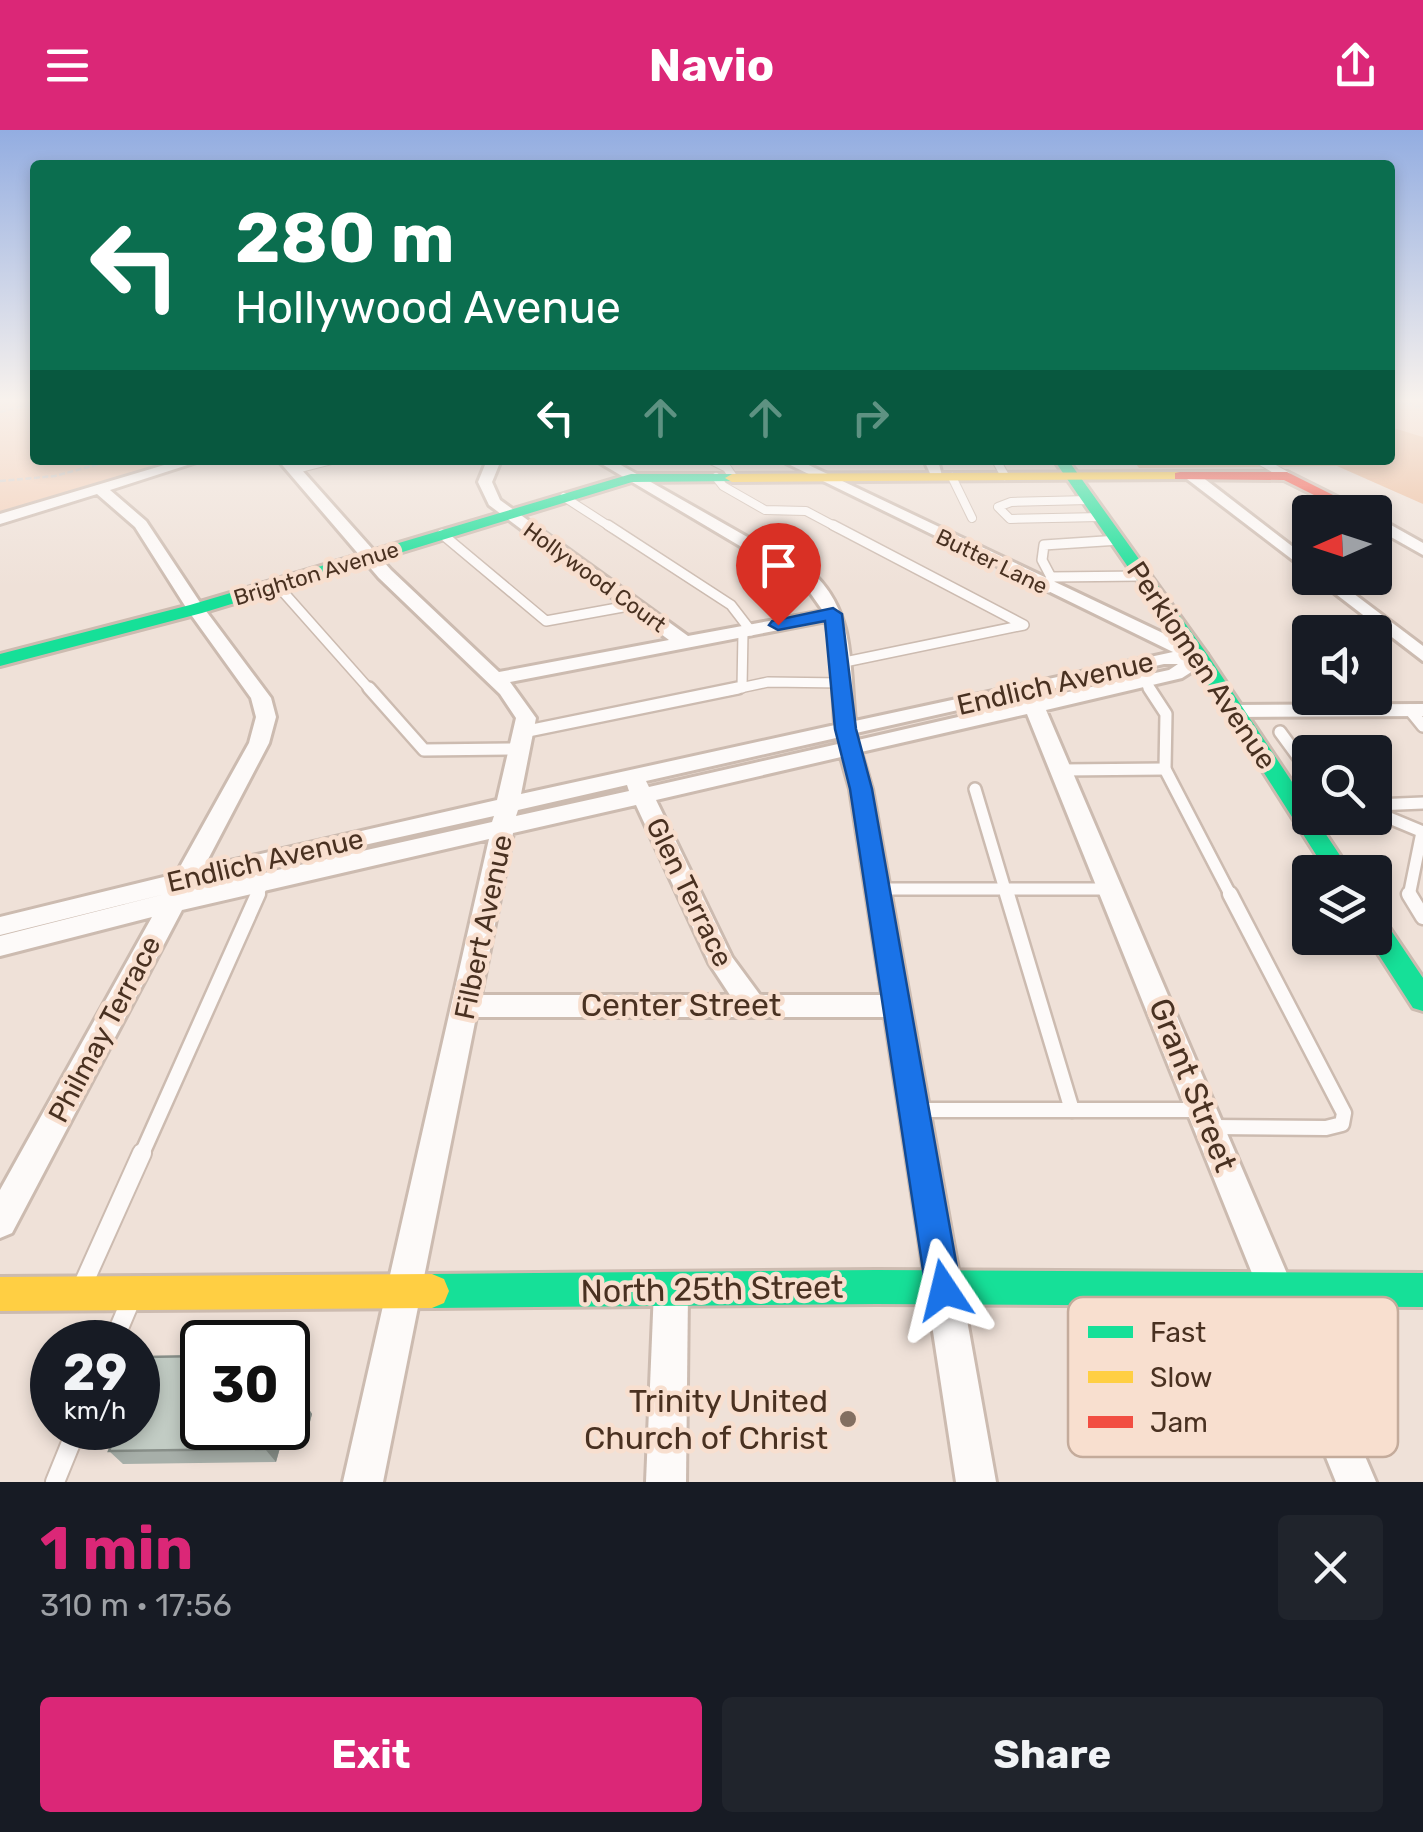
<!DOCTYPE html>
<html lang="en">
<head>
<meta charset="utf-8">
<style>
  body { margin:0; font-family:Rubik,sans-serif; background:#20242c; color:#f1f3f6; height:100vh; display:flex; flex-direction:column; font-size:38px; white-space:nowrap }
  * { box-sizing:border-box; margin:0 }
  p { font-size:32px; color:#9ea1a6 }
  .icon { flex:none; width:55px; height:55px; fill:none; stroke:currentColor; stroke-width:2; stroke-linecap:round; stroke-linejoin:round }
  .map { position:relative; height:1352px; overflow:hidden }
  .drawer { display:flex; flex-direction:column; background:#171b24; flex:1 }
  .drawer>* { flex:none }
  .guide { position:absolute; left:30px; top:30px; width:1365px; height:305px; border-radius:10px; box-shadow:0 5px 15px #0003; background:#0b6e4f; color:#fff; overflow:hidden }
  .needle { width:65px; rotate:267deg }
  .fabs { position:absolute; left:1292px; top:365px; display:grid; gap:20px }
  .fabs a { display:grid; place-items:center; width:100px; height:100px; border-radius:10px; background:#171b24; box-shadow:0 5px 15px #0003; font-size:50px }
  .speed { position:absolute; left:30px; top:1190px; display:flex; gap:20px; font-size:50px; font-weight:700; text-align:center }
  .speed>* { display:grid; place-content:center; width:130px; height:130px; border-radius:50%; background:#171b24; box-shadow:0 5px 15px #0003; line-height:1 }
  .speed small { font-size:25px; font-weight:400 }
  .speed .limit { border:5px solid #111; border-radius:15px; background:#fff; color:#111 }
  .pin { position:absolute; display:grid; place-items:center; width:85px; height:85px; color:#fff; margin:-102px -42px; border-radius:50% 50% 50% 0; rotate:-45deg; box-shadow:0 0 10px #0007 }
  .pin .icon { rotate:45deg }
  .me { position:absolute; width:110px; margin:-55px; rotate:350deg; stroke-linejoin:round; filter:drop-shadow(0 0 8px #0008) }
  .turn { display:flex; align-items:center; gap:35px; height:210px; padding:0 40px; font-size:45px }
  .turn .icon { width:130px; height:130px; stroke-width:2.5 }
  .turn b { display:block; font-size:70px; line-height:85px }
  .lanes { display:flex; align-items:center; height:95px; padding:0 40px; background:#0003; justify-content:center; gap:50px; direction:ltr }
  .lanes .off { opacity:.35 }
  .round { display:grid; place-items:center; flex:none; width:105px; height:105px; border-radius:10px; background:#20242c }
  .summary { display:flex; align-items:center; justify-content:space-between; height:170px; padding:0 40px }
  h1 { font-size:60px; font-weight:700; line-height:75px; color:#db2777 }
  .button { display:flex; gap:20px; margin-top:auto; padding:20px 40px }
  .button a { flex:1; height:115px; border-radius:10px; background:#db2777; color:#fff; font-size:40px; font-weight:700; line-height:115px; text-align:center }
  .button a+a { background:#20242c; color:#f1f3f6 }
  header { display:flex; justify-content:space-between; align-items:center; height:130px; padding:0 40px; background:#db2777; color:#fff; font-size:45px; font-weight:700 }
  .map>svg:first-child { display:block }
</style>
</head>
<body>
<header><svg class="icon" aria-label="menu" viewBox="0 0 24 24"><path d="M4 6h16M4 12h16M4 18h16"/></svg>Navio<svg class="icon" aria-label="share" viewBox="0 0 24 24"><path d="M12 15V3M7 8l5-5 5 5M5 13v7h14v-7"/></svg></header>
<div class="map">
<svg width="1423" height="1352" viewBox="0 0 1423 1352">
  <rect width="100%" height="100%" fill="#efe1d8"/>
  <g fill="#f4cfb8">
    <polygon points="0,268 35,268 35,330 177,330 0,382"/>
    <polygon points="1390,268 1423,268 1423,349 1390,330"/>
  </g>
  <polygon fill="#ecbb9a" points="1390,297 1423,307 1423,374 1337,336 1139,338 1133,330 1390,330"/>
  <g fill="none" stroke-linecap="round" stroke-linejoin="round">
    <g stroke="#ccbbb0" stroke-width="10">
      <g id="lane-far4">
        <polyline points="711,330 727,338 733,347"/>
        <polyline points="996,330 1005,346"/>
        <polyline points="1259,330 1287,346"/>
        <polyline points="293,340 332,330"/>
        <polyline points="716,347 723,356 765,380 806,381 838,398"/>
        <polyline points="952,347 972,388"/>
        <polyline points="564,367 612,398"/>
        <polyline points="1089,370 1011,372 998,377 1010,389 1101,387"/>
      </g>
    </g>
    <g stroke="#ccbbb0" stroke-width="12">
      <g id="lane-far3">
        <polyline points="608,395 731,475 751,501"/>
        <polyline points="833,395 1024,495 840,533"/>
        <polyline points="442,404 546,491 634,475"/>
        <polyline points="1051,447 1142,446"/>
        <polyline points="277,455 371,561"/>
        <polyline points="1048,458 1051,447 1042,430 1044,415 1119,410"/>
        <polyline points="1314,494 1321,502"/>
        <polyline points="1143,549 1151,561"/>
        <polyline points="742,558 743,502"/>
        <polyline points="726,561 768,552 843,553"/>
      </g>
    </g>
    <g stroke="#ccbbb0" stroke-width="16">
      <g id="lane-far2">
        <polyline points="369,558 424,620 520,619"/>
        <polyline points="1149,558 1166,584 1165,639 1231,766"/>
        <polyline points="1375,564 1389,580"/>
        <polyline points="1410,580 1423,596"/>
        <polyline points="523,602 738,558"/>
        <polyline points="1280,602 1310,643"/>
        <polyline points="1063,640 1165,639"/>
        <polyline points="975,659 1007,766"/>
        <polyline points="1375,675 1423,673"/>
        <polyline points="1375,682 1423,702"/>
        <polyline points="878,759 1109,759"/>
        <polyline points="257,766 263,753"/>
        <polyline points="1409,766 1422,702"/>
      </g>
    </g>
    <g stroke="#ccbbb0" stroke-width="19">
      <g id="lane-far1">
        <polyline points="1007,764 1072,980"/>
        <polyline points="1409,764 1423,787"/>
        <polyline points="917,980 1199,980"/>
        <polyline points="1213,997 1326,998 1342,994 1344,983 1230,764"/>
        <polyline points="141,1026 258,764"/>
      </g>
    </g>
    <g stroke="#ccbbb0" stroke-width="22">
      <g id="lane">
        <polyline points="85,1150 142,1023"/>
        <polyline points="113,1212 130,1172"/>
        <polyline points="55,1352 77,1298"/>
      </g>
    </g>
    <g stroke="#ccbbb0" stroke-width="6">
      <g id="street">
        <path d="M181 330H203L110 360 146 391 203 477 271 568 276 587 269 613 204 737 497 670 516 588 500 564 379 448 278 330H293L391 440 499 542 669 510 489 375 478 352 487 330H501L492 352 500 370 688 506 823 481 804 454 595 330H612L816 446C856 487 849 538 855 591L1173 522 780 330H798L1207 524V532L1182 548 1046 580 1376 1352H1336L1027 584 861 622 872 659 996 1352H956L885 887H476L383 1352H343L489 709 182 780 12 1103 0 1108V1060L152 787 0 826V806L165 764 0 805V787L176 744 249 613 256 587 251 568 187 479 135 397 97 364 0 394V384ZM826 491 831 519 835 595 521 664 536 588 510 552ZM1164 534H1178L1169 540 1041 568 1038 562ZM1020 566 1023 572 858 610 856 603ZM836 608 838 614 649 657 646 651ZM841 627 850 659 882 865H760L732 827 656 670ZM627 655 629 661 516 686 518 680ZM636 675 709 833 730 865H481L513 703ZM494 686 492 692 192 759 306 728Z"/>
        <polygon points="924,330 938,330 943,350 933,350"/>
        <polygon points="1187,343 1197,343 1310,430 1310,443 1187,349"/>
        <polygon points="1375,386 1423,413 1423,425 1375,398"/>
        <polygon points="1315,448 1333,448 1423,516 1423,531"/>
        <polygon points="1423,574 1423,586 1233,587 1223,581 1233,575"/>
        <polygon points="671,1143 683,1148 688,1160 686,1352 646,1352 654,1160 659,1148"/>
      </g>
    </g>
    <g stroke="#ccbbb0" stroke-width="6">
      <g id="fast">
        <polygon points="1054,330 1068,330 1207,524 1310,679 1310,688 1315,688 1351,742 1327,742 1191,528"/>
        <polygon points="732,344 739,348 737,351 632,352 202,483 0,536 0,524 190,475 631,344"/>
        <polygon points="1375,787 1384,790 1423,848 1423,881 1413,878 1368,808 1375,808"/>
        <polygon points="876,1140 1423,1143 1423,1177 876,1174 432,1178 420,1173 415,1161 420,1149 432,1144"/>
      </g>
    </g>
    <g stroke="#ccbbb0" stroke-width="6">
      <g id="slow">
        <polygon points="1180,342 1185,343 1185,349 732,352 725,348 732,344"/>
        <polygon points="432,1144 444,1149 449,1161 444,1173 432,1178 0,1181 0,1147"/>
      </g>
    </g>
    <g stroke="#ccbbb0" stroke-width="6">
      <polygon id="jam" points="1180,342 1287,342 1367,382 1348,382 1284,350 1175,349 1175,343"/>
    </g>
    <g stroke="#d6d1cd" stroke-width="2.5" stroke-dasharray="6 2.5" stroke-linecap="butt">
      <polyline points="1390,269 1423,278"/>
      <polyline points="0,282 35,273"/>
      <polyline points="0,351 55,346 114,330"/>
    </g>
    <use href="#lane-far4" stroke="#fdfaf9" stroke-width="8"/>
    <use href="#lane-far3" stroke="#fdfaf9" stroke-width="9"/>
    <use href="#lane-far2" stroke="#fdfaf9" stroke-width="11"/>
    <use href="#lane-far1" stroke="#fdfaf9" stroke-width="14"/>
    <use href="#lane" stroke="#fdfaf9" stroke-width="18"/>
    <use href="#street" fill="#fdfaf9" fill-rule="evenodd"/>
    <use href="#fast" fill="#16e098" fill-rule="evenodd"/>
    <use href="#slow" fill="#ffcf43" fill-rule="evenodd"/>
    <use href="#jam" fill="#f24e42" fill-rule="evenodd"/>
  </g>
  <polygon fill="#a7afa9" points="288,1225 301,1240 293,1270 303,1270 312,1284 306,1307 283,1307 276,1332 123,1334 109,1321 202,1298 288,1298"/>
  <g fill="#888f89">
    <polygon points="292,1225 301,1240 289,1284 288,1281 288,1240"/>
    <polygon points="303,1270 312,1284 306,1307 296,1293"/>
    <polygon points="271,1298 275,1298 283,1307 276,1332 265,1319"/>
  </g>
  <g fill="#c2ccc4" stroke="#888f89" stroke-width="2.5">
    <polygon points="202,1226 202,1298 271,1298 265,1319 109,1321 118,1298 138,1298 138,1245 145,1227"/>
    <polygon points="288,1270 303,1270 296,1293 288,1294"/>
  </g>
  <linearGradient id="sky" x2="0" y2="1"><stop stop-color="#93ade1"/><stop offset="0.59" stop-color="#f8f2ed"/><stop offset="1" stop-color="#f8f2ed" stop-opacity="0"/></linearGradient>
  <rect width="1423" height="457" fill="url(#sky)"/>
  <polygon fill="#1a73e8" stroke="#114b97" stroke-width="2.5" points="833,478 842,484 856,599 872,659 961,1160 956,1172 944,1177 931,1172 926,1160 850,659 835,599 825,491 778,500 769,495 772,491"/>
  <circle fill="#836f61" stroke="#f8dfcf" stroke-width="4" cx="848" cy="1289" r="10"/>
  <g text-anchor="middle" stroke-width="9" stroke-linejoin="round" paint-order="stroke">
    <g font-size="22" fill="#493121" stroke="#f8dfcf">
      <text transform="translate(992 431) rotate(26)" y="8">Butter Lane</text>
      <text transform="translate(316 443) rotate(-17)" y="8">Brighton Avenue</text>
      <text transform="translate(595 447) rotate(36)" y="8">Hollywood Court</text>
    </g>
    <g font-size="28" fill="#493121" stroke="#f8dfcf">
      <text transform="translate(1202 535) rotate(56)" y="10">Perkiomen Avenue</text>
      <text transform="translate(1055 553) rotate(-13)" y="10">Endlich Avenue</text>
      <text transform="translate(265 730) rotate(-13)" y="10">Endlich Avenue</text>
      <text transform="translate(690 762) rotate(64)" y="10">Glen Terrace</text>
      <text transform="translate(483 797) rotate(-78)" y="10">Filbert Avenue</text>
      <text transform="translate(104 899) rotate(-62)" y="10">Philmay Terrace</text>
    </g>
    <g font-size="32" fill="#493121" stroke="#f8dfcf">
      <text x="681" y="886">Center Street</text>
      <text transform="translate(1193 955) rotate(68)" y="11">Grant Street</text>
      <text transform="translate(712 1159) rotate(-1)" y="11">North 25th Street</text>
    </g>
    <g font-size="32" fill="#493121" stroke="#f8dfcf" text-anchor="end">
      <text x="828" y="1282">Trinity United<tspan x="828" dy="37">Church of Christ</tspan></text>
    </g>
  </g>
  <rect x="1068" y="1167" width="330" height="160" rx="15" fill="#f8dfcf" stroke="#c4ab9b" stroke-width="2.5"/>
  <rect x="1088" y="1196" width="45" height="12" fill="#16e098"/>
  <rect x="1088" y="1241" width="45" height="12" fill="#ffcf43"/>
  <rect x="1088" y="1286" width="45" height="12" fill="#f24e42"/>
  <g font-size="28" fill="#493121">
    <text x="1150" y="1212">Fast</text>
    <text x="1150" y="1257">Slow</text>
    <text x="1150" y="1302">Jam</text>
  </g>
</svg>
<div class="fabs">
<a><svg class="needle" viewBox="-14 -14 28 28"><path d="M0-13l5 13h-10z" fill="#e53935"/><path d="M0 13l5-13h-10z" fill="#9ea1a6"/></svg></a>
<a><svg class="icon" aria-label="sound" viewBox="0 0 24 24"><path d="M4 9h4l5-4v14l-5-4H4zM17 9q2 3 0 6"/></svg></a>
<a><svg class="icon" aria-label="search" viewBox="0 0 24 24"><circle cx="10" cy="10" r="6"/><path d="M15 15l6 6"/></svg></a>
<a><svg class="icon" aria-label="layers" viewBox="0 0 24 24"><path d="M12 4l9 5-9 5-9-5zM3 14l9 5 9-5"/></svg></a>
</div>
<div class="speed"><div>29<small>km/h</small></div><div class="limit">30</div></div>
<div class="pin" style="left:778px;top:495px;background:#d93025"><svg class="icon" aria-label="arrive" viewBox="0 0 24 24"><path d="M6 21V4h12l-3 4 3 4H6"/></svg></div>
<svg class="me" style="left:944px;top:1160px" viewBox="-20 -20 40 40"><path d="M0-17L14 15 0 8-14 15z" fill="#1a73e8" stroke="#fff" stroke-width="4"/></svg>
<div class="guide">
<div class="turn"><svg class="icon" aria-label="left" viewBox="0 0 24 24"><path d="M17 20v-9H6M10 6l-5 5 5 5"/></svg><div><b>280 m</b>Hollywood Avenue</div></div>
<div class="lanes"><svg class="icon" aria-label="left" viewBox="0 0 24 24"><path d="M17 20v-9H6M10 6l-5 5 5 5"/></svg><svg class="icon off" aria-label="ahead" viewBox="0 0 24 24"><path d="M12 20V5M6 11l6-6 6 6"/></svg><svg class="icon off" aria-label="ahead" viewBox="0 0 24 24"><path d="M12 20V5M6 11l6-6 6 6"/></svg><svg class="icon off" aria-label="right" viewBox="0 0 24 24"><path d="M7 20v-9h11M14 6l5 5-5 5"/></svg></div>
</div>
</div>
<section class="drawer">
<div class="summary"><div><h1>1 min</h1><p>310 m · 17:56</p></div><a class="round"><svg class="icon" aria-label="close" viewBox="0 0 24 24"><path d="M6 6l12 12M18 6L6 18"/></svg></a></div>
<div class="button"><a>Exit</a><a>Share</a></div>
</section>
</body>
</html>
